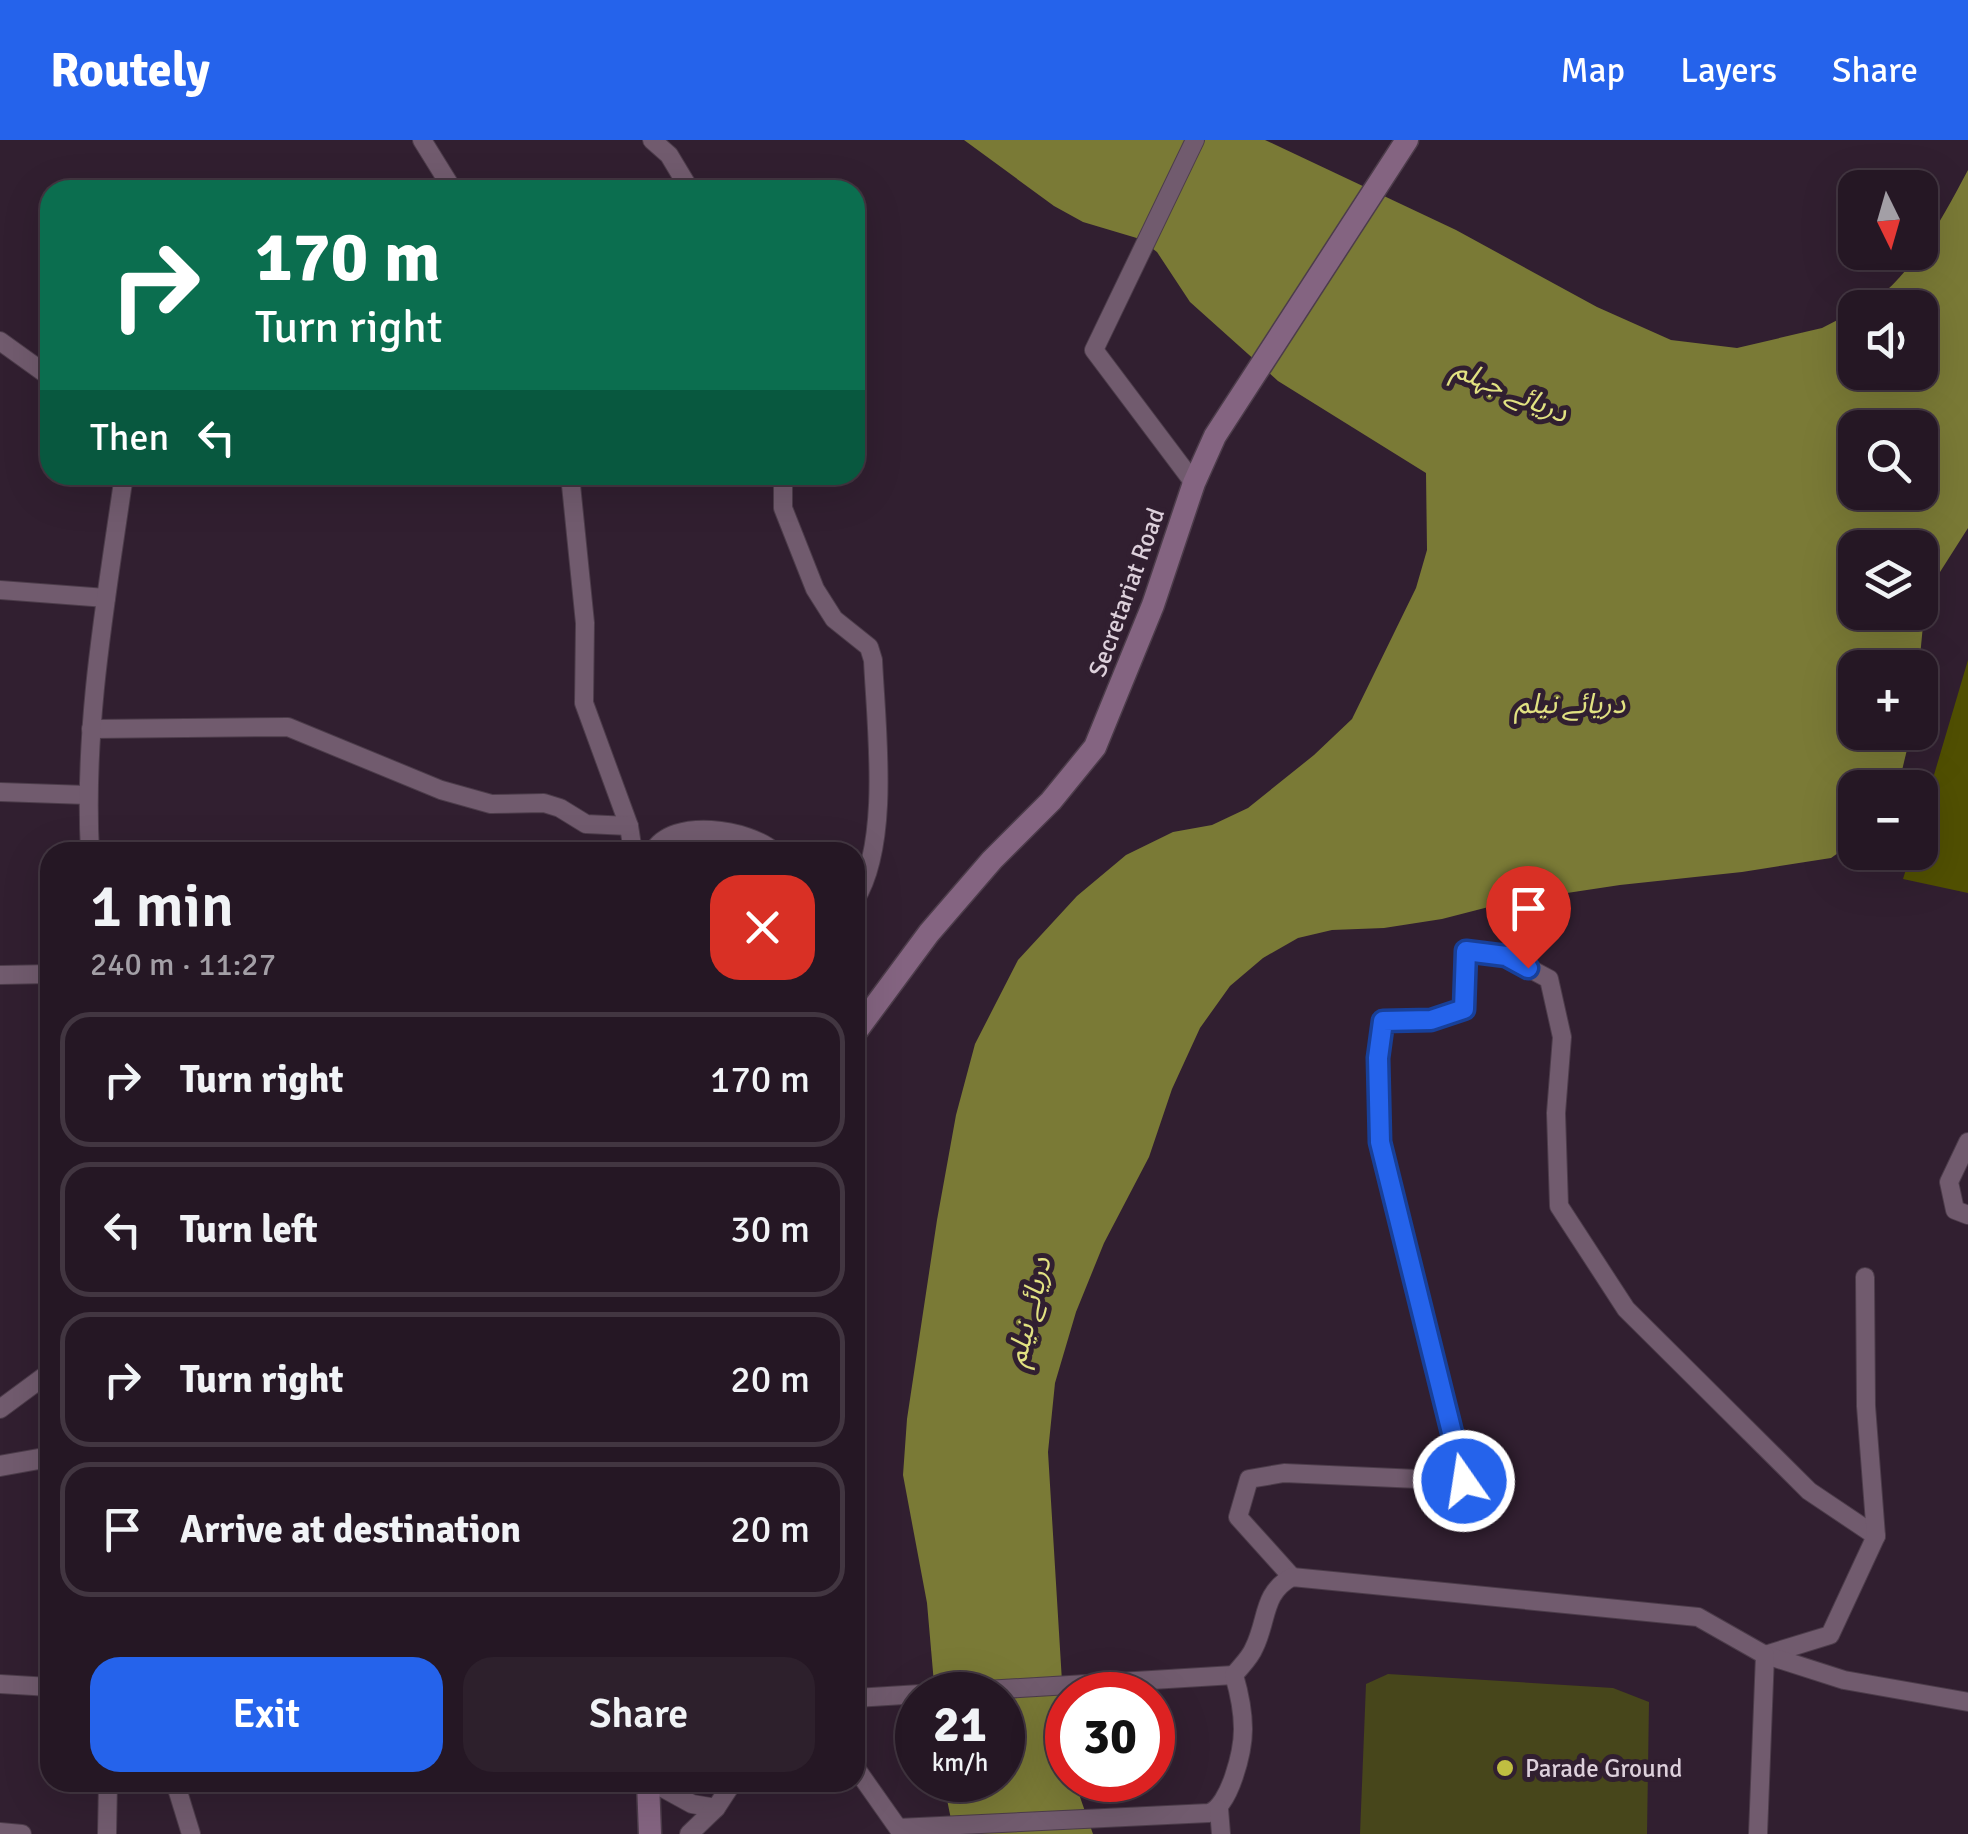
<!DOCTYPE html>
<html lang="en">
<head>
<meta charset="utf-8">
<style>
  body { margin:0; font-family:Signika,"Noto Sans Arabic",sans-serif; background:#2d202c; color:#f1f3f6; height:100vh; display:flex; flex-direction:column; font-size:38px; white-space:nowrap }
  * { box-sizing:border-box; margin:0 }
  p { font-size:32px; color:#a39fa6 }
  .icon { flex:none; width:55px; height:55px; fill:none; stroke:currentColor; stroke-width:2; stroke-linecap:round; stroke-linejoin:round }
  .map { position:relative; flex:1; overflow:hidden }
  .details { position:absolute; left:40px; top:702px; width:825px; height:950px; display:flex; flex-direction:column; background:#251724; border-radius:30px; box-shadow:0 10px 40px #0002,0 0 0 2px #423641 }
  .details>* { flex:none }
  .hud { position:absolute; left:40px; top:40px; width:825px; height:305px; border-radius:30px; box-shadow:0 10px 40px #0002,0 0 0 2px #423641; background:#0b6e4f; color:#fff; overflow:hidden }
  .needle { width:65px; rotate:175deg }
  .controls { position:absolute; left:1838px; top:30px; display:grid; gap:20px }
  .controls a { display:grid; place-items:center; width:100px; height:100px; border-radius:20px; background:#251724; box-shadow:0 10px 40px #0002,0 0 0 2px #423641; font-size:50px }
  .speed { position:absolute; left:895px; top:1532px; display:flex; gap:20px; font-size:50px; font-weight:700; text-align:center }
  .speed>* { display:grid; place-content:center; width:130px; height:130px; border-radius:50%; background:#251724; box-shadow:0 10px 40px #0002,0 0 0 2px #423641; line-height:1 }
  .speed small { font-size:25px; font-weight:400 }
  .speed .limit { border:15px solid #d22; background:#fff; color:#111 }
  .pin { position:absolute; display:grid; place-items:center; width:85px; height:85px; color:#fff; margin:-102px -42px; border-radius:50% 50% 50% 0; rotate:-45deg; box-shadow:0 0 10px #0007 }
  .pin .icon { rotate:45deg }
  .me { position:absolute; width:110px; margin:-55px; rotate:347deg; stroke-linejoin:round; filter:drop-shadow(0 0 8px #0008) }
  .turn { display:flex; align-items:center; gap:35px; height:210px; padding:0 50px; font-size:45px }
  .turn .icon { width:130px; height:130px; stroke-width:2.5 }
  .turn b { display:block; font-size:70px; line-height:85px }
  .then { display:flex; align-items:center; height:95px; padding:0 50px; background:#0003; gap:20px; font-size:38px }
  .round { display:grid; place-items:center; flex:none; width:105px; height:105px; border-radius:30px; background:#2d202c }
  .overview { display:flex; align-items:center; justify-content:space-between; height:170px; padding:0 50px }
  h1 { font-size:60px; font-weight:600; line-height:75px }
  .button { display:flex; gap:20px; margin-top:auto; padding:20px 50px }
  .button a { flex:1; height:115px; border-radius:30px; background:#2563eb; color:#fff; font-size:40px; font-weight:600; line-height:115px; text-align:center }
  .button a+a { background:#2d202c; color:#f1f3f6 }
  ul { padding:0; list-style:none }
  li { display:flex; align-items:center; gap:30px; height:135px; margin:0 20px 15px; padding:0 30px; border:5px solid #423641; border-radius:30px }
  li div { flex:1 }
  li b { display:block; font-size:38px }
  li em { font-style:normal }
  header { display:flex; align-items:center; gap:60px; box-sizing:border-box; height:140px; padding:0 50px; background:#2563eb; color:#fff }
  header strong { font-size:48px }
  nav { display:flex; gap:55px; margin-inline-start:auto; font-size:35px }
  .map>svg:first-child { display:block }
</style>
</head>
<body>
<header>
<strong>Routely</strong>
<nav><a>Map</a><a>Layers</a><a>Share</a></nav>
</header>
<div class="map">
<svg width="1968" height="1694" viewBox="0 0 1968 1694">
  <rect width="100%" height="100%" fill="#311f30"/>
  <polygon fill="#47461b" points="1388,1534 1613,1548 1649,1562 1647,1694 1360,1694 1366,1544"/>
  <polygon fill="#515002" points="1968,520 1968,753 1903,739 1911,713 1920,712 1920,682"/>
  <path fill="#7a7a36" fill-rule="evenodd" d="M964 0H1265L1456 90 1597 167 1671 200 1737 208 1822 188 1855 171V232H1920V168L1863 167C1909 143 1944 75 1968 30V388L1926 454 1919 527 1855 528V592L1911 593 1898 647 1855 648V701L1831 718 1742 732 1620 745 1508 762 1442 779 1384 788 1332 790 1298 798 1263 818 1230 846 1200 888 1172 949 1149 1017 1104 1103 1076 1172 1055 1243 1048 1312 1068 1640H1074L1093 1694H954L943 1640H1002V1555H935L927 1463 903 1335 907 1279 937 1080 956 975 975 904 1018 820 1077 756 1126 715 1173 692 1212 685 1248 668 1314 615 1352 579 1416 448 1427 410 1426 333 1278 241 1190 162 1157 112 1140 99 1083 82 1054 66ZM1855 288H1920V352H1855ZM1855 408H1920V472H1855Z"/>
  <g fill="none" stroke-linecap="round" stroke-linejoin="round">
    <g stroke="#4c3c4a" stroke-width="20">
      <g id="minor">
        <polyline points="422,0 453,50"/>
        <polyline points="652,0 669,15 690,50"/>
        <polyline points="0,201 50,237"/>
        <polyline points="570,335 585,483 584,563 629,686 633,712"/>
        <path d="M783 335V368L815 449 834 479 869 507 873 520C876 586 891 703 855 760"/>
        <polyline points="1194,343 1094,210 1195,0"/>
        <polyline points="0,450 106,458"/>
        <polyline points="91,589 288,587 441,650 491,664 544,663 560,668 586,684 629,686"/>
        <polyline points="0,652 87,655"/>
        <path d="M90 712C83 586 106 460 124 335"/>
        <polyline points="0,835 50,834"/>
        <polyline points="1968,1002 1949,1042 1955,1070 1968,1075"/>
        <polyline points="0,1269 50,1232"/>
        <polyline points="1292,1437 1238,1377 1249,1339 1284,1333 1463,1341 1381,1001 1378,918 1383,881 1431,880 1464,869 1465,811 1506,816 1549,839 1562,897 1556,973 1559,1066 1626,1169 1809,1351 1876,1396"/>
        <polyline points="1765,1515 1830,1495 1876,1396 1866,1266 1865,1137"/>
        <polyline points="1766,1515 1844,1540 1968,1562"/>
        <polyline points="0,1544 50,1547"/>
        <polyline points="855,1558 1234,1535"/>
        <path d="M855 1627 898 1688 1209 1673C1230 1666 1243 1611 1243 1589 1243 1571 1239 1552 1234 1535 1241 1526 1250 1518 1254 1508 1268 1480 1262 1453 1292 1437L1698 1477 1765 1515 1758 1694"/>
        <polyline points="175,1642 191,1694"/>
        <polyline points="652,1642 692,1664 716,1668"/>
        <polyline points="1219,1669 1221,1694"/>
        <polyline points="0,1692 22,1694"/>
        <polyline points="107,1694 108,1642"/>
        <polyline points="689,1694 716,1668 733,1642"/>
      </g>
    </g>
    <g stroke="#4c3c4a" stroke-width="22">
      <g id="tertiary">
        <path d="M654 712C673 678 748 690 773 712"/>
        <polyline points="0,1326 50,1317"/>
      </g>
    </g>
    <g stroke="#4c3c4a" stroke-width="25">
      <g id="secondary">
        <polyline points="855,893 929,793 992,720 1051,661 1095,607 1153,465 1194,343 1215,296 1407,0"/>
        <polyline points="648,1642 650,1694"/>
      </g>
    </g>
    <use href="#minor" stroke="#715b6e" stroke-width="18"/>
    <use href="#tertiary" stroke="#715b6e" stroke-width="20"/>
    <use href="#secondary" stroke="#846481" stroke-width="22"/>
  </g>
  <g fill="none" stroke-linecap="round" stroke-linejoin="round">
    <g stroke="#184099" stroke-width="25">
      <polyline id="route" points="1464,1341 1380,1002 1378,918 1383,881 1431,880 1464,869 1466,811 1506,816 1528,828"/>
    </g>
    <use href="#route" stroke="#2563eb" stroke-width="18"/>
  </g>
  <circle fill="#c0be41" stroke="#311f30" stroke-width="4" cx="1505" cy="1628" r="10"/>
  <g text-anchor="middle" stroke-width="10" stroke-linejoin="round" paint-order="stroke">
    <g font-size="25" fill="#ddd0db" stroke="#311f30">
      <text transform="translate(1126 452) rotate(-70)" y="9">Secretariat Road</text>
    </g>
    <g font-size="25" fill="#ddd0db" stroke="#311f30" text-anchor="start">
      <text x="1525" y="1637">Parade Ground</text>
    </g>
    <g font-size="28" font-style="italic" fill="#e2e282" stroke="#311f30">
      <text transform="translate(1511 250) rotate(23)" y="10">دریائے جہلم</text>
      <text x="1570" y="573">دریائے نیلم</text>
      <text transform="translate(1028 1171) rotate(-76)" y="10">دریائے نیلم</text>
    </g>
  </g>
</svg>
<div class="controls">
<a><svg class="needle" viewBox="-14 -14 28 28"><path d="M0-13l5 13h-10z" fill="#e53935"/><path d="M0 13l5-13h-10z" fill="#a39fa6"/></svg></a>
<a><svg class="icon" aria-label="sound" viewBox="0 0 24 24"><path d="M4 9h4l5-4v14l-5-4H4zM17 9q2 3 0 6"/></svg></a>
<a><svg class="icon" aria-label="search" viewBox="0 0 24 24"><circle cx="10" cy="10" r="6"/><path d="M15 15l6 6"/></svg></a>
<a><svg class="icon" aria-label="layers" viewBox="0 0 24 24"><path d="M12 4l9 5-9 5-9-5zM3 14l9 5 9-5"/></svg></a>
<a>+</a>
<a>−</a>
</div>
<div class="speed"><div>21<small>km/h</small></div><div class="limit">30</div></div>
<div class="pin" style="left:1528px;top:828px;background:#d93025"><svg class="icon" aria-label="arrive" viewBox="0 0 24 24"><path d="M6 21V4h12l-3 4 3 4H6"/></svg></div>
<svg class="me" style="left:1464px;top:1341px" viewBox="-20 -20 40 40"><circle r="17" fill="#2563eb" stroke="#fff" stroke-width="3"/><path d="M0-11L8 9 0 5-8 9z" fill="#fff"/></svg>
<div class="hud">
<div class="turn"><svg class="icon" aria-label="right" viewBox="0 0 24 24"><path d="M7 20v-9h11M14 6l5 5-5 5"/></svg><div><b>170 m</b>Turn right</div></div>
<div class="then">Then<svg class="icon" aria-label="left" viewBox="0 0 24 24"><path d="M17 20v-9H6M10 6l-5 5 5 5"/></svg></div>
</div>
<section class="details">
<div class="overview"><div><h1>1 min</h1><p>240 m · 11:27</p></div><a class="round" style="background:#d93025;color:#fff"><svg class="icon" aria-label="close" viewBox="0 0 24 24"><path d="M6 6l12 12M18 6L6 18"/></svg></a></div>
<ul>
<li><svg class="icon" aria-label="right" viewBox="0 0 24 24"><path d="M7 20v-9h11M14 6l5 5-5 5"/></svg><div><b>Turn right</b></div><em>170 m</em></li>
<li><svg class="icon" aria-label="left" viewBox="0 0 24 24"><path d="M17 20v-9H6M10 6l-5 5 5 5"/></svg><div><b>Turn left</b></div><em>30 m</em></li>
<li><svg class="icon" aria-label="right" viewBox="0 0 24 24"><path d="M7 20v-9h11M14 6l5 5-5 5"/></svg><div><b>Turn right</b></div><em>20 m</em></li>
<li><svg class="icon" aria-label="arrive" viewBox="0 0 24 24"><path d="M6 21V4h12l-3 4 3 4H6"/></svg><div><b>Arrive at destination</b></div><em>20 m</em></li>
</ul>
<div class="button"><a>Exit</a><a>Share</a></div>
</section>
</div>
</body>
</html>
